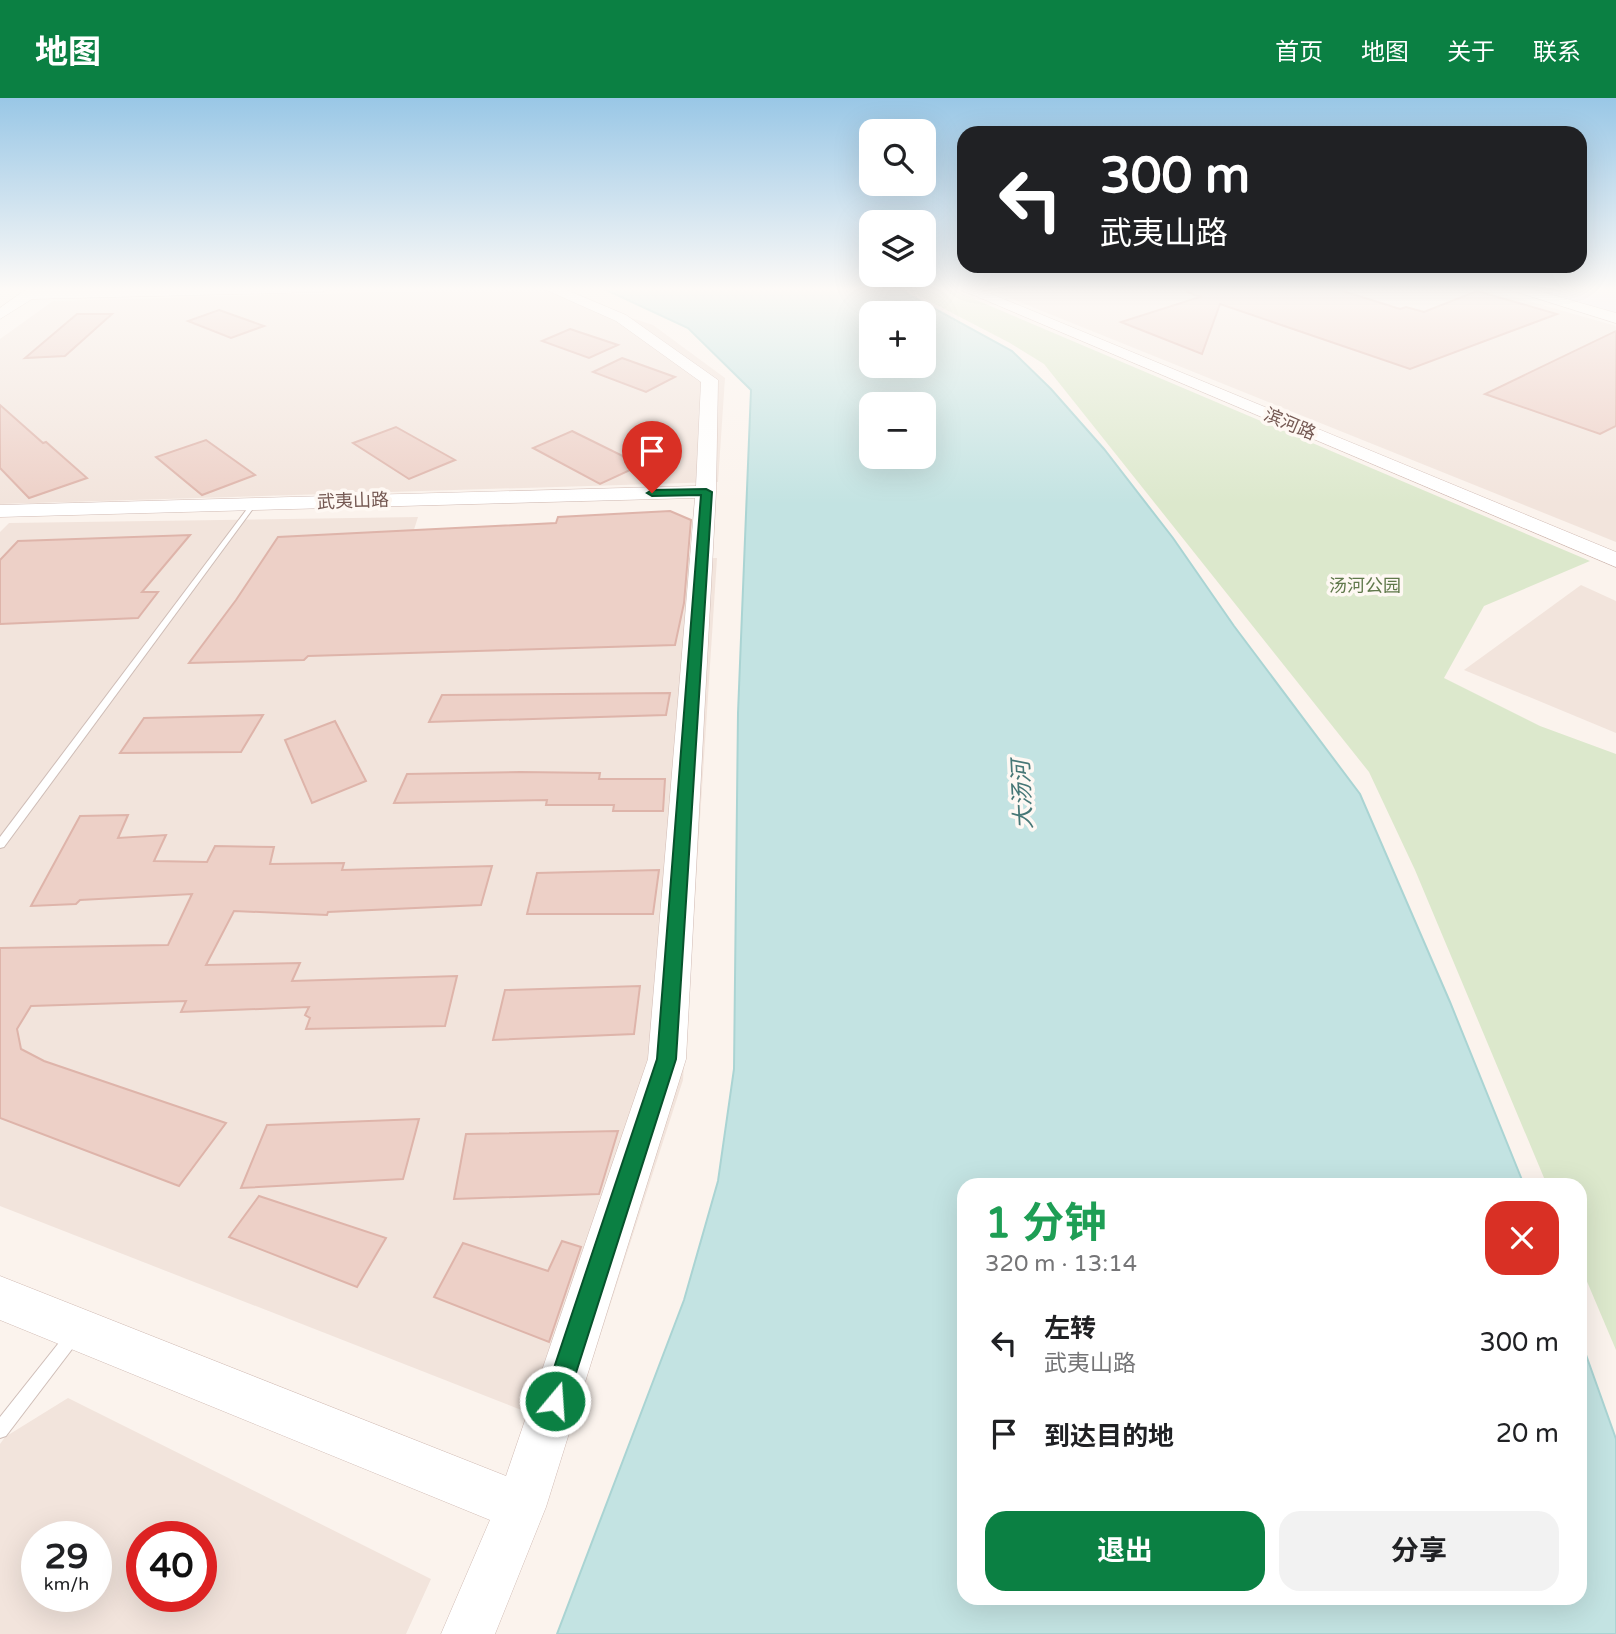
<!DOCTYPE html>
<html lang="zh">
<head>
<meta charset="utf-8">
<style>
  body { margin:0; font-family:"Varela Round","Noto Sans SC",sans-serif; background:#f2f2f2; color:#202124; height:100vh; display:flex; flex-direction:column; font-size:26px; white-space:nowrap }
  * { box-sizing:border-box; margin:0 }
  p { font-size:23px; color:#757577 }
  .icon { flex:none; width:38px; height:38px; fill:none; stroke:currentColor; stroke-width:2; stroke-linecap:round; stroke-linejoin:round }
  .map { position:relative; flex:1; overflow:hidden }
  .panel { position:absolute; left:957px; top:1080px; width:630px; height:427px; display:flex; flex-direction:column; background:#fff; border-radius:21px; box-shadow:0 7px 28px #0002 }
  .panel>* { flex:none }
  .guide { position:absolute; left:957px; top:28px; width:630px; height:147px; border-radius:21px; box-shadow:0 7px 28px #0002; background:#202124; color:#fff; overflow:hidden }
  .buttons { position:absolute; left:859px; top:21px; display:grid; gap:14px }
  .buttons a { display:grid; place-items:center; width:77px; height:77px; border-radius:14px; background:#fff; box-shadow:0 7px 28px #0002; font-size:35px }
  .speed { position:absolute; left:21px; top:1423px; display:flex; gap:14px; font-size:35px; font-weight:700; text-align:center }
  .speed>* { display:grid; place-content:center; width:91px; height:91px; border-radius:50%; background:#fff; box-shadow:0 7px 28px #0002; line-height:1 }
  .speed small { font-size:18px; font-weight:400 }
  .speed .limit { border:10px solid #d22; background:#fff; color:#111 }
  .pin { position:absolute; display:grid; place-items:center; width:60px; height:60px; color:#fff; margin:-72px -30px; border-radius:50% 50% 50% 0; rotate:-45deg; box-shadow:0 0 7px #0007 }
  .pin .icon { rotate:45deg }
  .me { position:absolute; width:77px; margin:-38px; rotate:18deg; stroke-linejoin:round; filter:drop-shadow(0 0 5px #0008) }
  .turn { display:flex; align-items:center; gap:24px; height:147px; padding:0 28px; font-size:32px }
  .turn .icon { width:91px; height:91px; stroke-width:2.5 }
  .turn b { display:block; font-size:49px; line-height:60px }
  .round { display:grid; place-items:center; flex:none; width:74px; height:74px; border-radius:21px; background:#f2f2f2 }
  .headline { display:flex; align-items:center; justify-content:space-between; height:119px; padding:0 28px }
  h1 { font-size:42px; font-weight:700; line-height:52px; color:#1e9e55 }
  .button { display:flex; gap:14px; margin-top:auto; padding:14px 28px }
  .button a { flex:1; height:80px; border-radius:21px; background:#0b8043; color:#fff; font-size:28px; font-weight:700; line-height:80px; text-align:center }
  .button a+a { background:#f2f2f2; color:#202124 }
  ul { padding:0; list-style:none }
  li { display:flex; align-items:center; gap:21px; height:91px; padding:0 28px }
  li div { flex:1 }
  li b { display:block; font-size:26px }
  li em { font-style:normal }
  header { display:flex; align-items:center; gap:42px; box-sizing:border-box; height:98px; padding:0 35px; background:#0b8043; color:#fff }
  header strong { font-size:33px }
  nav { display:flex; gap:38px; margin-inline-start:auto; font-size:24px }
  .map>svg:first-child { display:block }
</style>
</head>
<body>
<header>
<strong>地图</strong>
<nav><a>首页</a><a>地图</a><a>关于</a><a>联系</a></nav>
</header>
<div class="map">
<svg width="1616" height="1536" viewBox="0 0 1616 1536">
  <rect width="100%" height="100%" fill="#fbf3ed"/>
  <g fill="#f2e4dc" fill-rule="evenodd">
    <polygon points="539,190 653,227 725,280 718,384 0,406 0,241 53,203"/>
    <polygon points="985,190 1483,190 1616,228 1616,444"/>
    <polygon points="418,419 404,463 717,460 683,982 570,1331 0,1108 0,434 9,425"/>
    <polygon points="1581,487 1616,503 1616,635 1464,572"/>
    <path d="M68 1300 431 1481 406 1536H0V1346L5 1339ZM37 1438H96V1498H37ZM142 1438H201V1498H142Z"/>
  </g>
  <polygon fill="#f0e9f8" points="1518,190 1616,190 1616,218"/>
  <polygon fill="#dce8cc" points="904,190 948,190 1590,463 1484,508 1444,580 1540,628 1616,656 1616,1252 1580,1167 1580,1087 1547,1087 1415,772 1369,674 1044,266 1010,245"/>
  <path fill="#c3e3e2" stroke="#aad4d3" stroke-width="2" fill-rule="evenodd" d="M602 190H897L1012 253 1051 291 1104 351 1173 440 1234 528 1360 696 1450 904 1524 1087H964V1500H1580V1240L1616 1341V1536H557L684 1202 718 1083 734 971 738 615 751 292 688 230ZM872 215H924V268H872ZM872 306H924V359H872Z"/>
  <g fill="#edd0c7" stroke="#deb4aa" stroke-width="2">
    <polygon points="1188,190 1333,190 1400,211 1406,209 1424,214 1477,193 1557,216 1410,271 1220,206 1202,256 1121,224 1200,199 1187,194"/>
    <polygon points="219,212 264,228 231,240 188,223"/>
    <polygon points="77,216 112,216 65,258 25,260"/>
    <polygon points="570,231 618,247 589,260 542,243"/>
    <polygon points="1616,233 1616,328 1600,336 1485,296"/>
    <polygon points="622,260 675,279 646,294 593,274"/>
    <polygon points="0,307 43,345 46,344 87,380 29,400 0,370"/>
    <polygon points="396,329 455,362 409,381 353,345"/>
    <polygon points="572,333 641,367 600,386 533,350"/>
    <polygon points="206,342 255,377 202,397 156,359"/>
    <polygon points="670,413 691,422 684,505 675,547 308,558 304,562 189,565 236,502 278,439 556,425 558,419"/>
    <polygon points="190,437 142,494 158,494 138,520 0,526 0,462 18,443"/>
    <polygon points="670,595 666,617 429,624 442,597"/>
    <polygon points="263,617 241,654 120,655 144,620"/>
    <polygon points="335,623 366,683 312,705 285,642"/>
    <polygon points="520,674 600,675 599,681 665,681 663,713 613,713 614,707 546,707 547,702 394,705 407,676"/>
    <polygon points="128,717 118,740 166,737 154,763 207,764 215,748 274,749 270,766 344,765 342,772 492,768 481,807 328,814 327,817 234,813 206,867 300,865 292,883 457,878 445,928 306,931 310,920 305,917 309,909 181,914 186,903 31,908 17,931 21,951 44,963 226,1025 179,1088 0,1020 0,850 168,847 192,796 80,802 76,806 31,808 80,718"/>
    <polygon points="659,772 653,816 527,816 537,775"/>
    <polygon points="640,888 634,936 493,942 505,892"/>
    <polygon points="419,1021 403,1081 241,1090 267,1027"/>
    <polygon points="618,1033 599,1096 454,1101 466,1036"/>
    <polygon points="259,1098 386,1140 357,1189 229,1139"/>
    <polygon points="562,1143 581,1149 549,1244 434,1199 463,1145 548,1173"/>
  </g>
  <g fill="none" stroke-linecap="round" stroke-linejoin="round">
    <g stroke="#cebcb6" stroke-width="2">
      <g id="lane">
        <polygon points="247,411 252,412 4,749 0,750 0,739"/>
        <polygon points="74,1229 79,1232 82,1237 79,1242 6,1338 0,1340 0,1319 69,1232"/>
      </g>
    </g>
    <g stroke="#d1bbb4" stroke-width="1">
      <g id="secondary">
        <polygon points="28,190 45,190 43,192 329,190 322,194 32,201 0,221 0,210"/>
        <polygon points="542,190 562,190 626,217 718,282 716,394 686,961 546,1409 495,1536 441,1536 490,1422 0,1222 0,1178 506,1378 648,961 695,400 0,419 0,407 696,388 701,284 616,223"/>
        <polygon points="957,190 977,190 1616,454 1616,469"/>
        <polygon points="1504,190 1528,190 1616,215 1616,225"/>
      </g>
    </g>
    <use href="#lane" fill="#fff" fill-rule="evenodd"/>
    <use href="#secondary" fill="#fff" fill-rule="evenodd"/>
  </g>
  <linearGradient id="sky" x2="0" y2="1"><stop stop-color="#99c7e6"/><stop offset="0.47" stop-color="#fdfaf7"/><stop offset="1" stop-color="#fdfaf7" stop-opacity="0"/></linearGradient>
  <rect width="1616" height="406" fill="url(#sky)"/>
  <polygon fill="#0b8043" stroke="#07532c" stroke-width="2" points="706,391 712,394 676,961 567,1303 564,1312 555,1315 547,1312 543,1303 657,961 701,397 652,398 647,395 652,392"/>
  <g text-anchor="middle" stroke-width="7" stroke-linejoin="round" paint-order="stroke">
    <g font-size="18" fill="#745852" stroke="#fef8f3">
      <text transform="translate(1290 326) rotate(23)" y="6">滨河路</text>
      <text transform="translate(353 403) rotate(-2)" y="6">武夷山路</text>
    </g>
    <g font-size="18" fill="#60784b" stroke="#fef8f3">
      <text x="1365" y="494">汤河公园</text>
    </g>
    <g font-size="23" font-style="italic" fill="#467776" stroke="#fef8f3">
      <text transform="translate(1022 697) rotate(-93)" y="8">大汤河</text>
    </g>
  </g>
</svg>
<div class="buttons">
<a><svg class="icon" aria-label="search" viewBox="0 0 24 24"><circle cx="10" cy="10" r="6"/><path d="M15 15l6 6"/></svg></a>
<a><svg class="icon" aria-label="layers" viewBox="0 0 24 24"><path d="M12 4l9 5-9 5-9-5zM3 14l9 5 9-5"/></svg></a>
<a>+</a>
<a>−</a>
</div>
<div class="speed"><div>29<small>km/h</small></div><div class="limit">40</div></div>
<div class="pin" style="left:652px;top:395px;background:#d93025"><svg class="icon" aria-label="arrive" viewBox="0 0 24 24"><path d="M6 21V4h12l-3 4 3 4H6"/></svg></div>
<svg class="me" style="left:555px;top:1303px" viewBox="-20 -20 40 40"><circle r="17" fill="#0b8043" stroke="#fff" stroke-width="3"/><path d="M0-11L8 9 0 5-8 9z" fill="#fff"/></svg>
<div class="guide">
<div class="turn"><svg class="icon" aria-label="left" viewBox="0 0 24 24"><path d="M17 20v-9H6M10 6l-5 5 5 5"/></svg><div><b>300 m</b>武夷山路</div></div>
</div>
<section class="panel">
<div class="headline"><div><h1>1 分钟</h1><p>320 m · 13:14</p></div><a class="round" style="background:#d93025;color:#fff"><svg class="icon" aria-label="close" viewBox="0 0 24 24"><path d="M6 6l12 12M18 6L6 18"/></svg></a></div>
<ul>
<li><svg class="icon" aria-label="left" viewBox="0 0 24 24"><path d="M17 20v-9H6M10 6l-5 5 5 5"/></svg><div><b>左转</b><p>武夷山路</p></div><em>300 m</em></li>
<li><svg class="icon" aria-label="arrive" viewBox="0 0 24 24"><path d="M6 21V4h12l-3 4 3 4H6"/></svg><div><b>到达目的地</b></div><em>20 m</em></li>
</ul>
<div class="button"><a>退出</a><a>分享</a></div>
</section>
</div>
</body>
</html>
